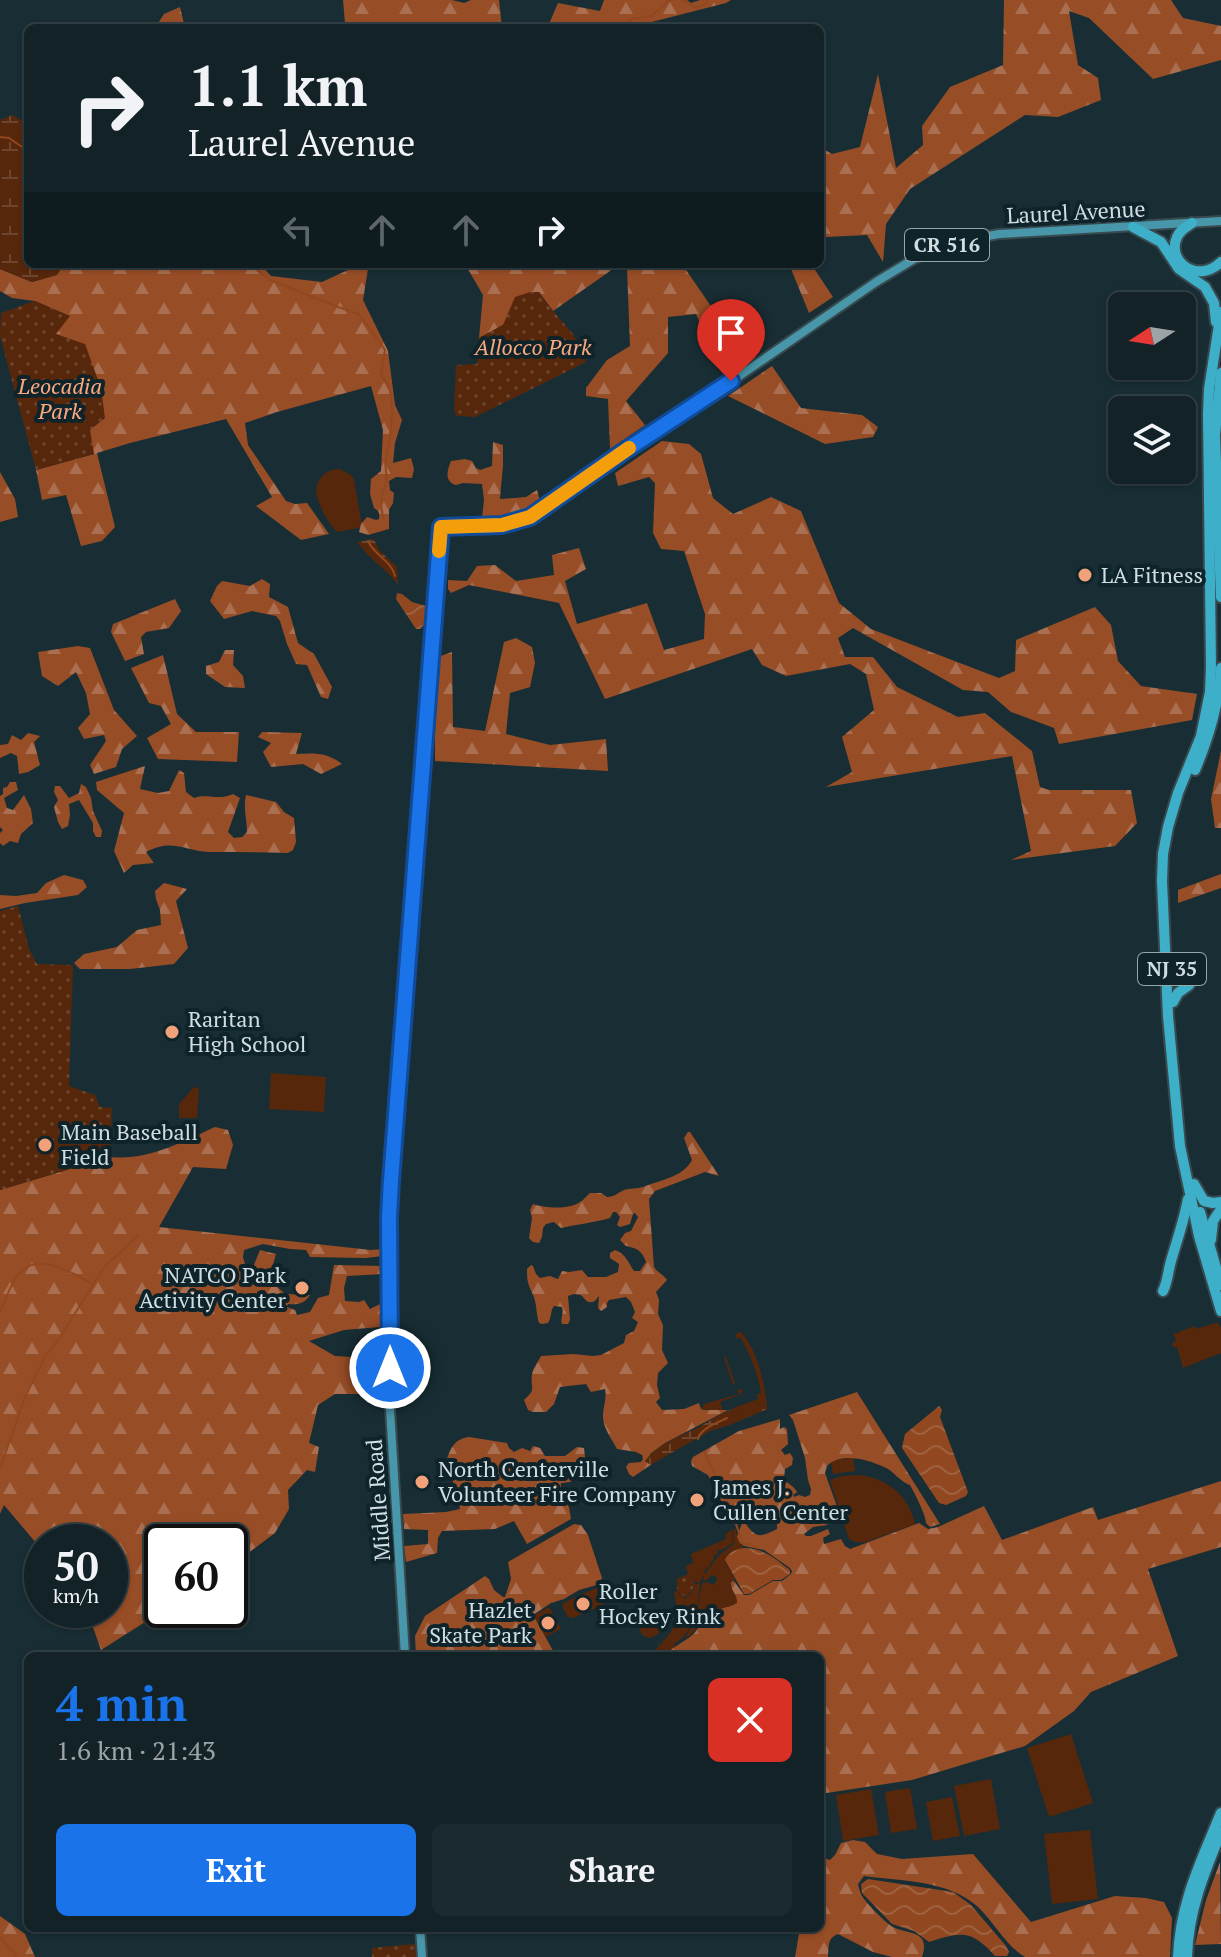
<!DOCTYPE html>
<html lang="en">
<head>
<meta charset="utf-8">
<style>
  body { margin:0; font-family:"PT Serif",serif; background:#1b2a2f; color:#f1f3f6; height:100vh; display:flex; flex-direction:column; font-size:30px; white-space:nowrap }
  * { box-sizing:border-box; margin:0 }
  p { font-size:26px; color:#9ca4a7 }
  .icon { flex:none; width:44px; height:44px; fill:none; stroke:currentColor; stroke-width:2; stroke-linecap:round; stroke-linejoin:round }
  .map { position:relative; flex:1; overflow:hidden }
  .sheet { position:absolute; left:24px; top:1652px; width:800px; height:280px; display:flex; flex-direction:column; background:#122227; border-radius:12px; box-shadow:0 2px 6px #0004,0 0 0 2px #313f44 }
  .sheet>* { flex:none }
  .hud { position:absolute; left:24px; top:24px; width:800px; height:244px; border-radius:12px; box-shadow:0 2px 6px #0004,0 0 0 2px #313f44; background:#122227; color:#f1f3f6; overflow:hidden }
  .needle { width:52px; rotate:258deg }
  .tools { position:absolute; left:1108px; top:292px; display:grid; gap:16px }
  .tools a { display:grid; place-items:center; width:88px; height:88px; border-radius:12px; background:#122227; box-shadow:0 2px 6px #0004,0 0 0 2px #313f44; font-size:40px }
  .speed { position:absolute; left:24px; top:1524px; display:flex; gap:16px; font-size:40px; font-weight:700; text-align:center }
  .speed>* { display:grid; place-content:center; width:104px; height:104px; border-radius:50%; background:#122227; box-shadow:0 2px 6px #0004,0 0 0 2px #313f44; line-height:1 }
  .speed small { font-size:20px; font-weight:400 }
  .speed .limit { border:4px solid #111; border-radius:12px; background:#fff; color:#111 }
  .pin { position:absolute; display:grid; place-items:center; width:68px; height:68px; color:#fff; margin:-82px -34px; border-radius:50% 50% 50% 0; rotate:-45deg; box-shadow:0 0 8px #0007 }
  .pin .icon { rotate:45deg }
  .me { position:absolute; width:88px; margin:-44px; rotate:0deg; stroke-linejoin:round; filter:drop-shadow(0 0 6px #0008) }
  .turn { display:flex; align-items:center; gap:28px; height:168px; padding:0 32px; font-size:36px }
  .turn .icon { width:104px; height:104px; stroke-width:2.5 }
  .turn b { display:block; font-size:56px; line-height:68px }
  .lanes { display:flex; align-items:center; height:76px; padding:0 32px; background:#0003; justify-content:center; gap:40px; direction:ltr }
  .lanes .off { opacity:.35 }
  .round { display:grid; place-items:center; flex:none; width:84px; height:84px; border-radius:12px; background:#1b2a2f }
  .head { display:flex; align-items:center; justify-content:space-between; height:136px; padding:0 32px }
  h1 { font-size:48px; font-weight:700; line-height:60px; color:#1a73e8 }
  .primary-button { display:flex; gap:16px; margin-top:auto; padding:16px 32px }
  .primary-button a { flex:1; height:92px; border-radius:12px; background:#1a73e8; color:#fff; font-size:32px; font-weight:700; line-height:92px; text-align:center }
  .primary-button a+a { background:#1b2a2f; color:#f1f3f6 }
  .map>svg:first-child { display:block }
</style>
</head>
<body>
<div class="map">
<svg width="1221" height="1957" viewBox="0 0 1221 1957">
  <defs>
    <pattern id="forest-firs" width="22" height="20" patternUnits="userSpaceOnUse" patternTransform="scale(2)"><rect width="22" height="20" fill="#974d26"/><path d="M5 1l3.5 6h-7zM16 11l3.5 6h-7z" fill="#a96f50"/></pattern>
    <pattern id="wetland-marsh" width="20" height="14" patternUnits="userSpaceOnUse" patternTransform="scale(2)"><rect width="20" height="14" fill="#57270c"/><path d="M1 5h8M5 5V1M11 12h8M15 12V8" fill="none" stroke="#6e462f"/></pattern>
    <pattern id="park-dots" width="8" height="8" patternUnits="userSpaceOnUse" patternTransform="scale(2)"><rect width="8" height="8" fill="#57270c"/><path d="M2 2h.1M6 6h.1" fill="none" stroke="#6e462f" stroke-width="1.8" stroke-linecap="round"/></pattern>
    <pattern id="water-waves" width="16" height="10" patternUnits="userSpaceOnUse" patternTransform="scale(2)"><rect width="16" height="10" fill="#914820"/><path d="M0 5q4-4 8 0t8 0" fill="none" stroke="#9f6240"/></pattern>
  </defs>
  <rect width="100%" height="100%" fill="#182e34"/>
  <g fill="#57270c">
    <path d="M340 469 351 475 354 480 362 525 359 528 337 532C328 523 317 503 316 490 319 476 325 470 340 469Z"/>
    <polygon points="271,1073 326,1077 324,1112 269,1109"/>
    <polygon points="194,1087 198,1088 199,1091 197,1118 179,1118 179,1104"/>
    <polygon points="1215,1323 1218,1323 1221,1328 1221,1353 1183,1368 1177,1347 1173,1347 1172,1343 1176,1341 1173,1333 1179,1333 1181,1331 1195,1326 1196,1329"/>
    <path d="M741 1332C758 1352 763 1378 767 1403 763 1407 744 1413 736 1415L731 1409 758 1399 757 1394 761 1393C757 1372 751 1355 740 1337L737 1339 735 1337 737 1333Z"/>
    <polygon points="724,1357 726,1357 737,1390 742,1389 742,1392 741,1394 720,1402 723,1411 701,1409 704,1404 739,1394 735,1384 733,1385"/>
    <polygon points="853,1457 855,1471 833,1474 831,1461"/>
    <path d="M857 1475C886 1477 909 1495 915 1524L863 1543 862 1542H855L849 1539 830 1480 842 1476Z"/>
    <path d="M732 1529 733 1543 722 1550 719 1549 717 1555 713 1556 714 1559 710 1564V1566L704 1571 705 1574 719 1555 734 1544 733 1529H735L743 1548 729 1553 725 1561 735 1579 730 1585 737 1598V1603C727 1609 715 1608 706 1615 695 1623 700 1630 685 1639L696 1616 702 1583 707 1582 713 1585 717 1580 716 1577 712 1575 707 1580 703 1581 704 1574 700 1582H695L692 1574H688L686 1566 693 1563 691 1554 726 1539 725 1535Z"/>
    <path d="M700 1583C699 1604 694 1634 674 1644L675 1646 665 1656H652L660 1644 663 1645 662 1642C679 1628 678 1611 674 1592L678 1590 679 1596H683L686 1600 685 1596 689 1595 696 1584Z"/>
    <polygon points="596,1588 600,1590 604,1600 603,1605 573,1618 568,1617 563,1608 563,1603"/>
    <polygon points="549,1607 561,1629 545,1637 533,1616"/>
    <path d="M667 1610C668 1624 663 1633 650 1638L642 1635 636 1618 639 1616 641 1621 645 1620 648 1625 665 1616 663 1611Z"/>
    <polygon points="1071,1734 1093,1803 1049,1817 1027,1748"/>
    <polygon points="991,1779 1000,1829 964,1836 954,1786"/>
    <polygon points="910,1788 917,1829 891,1833 885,1792"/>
    <polygon points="871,1789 879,1835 843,1841 836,1795"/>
    <polygon points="952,1797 960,1836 933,1841 926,1802"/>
    <polygon points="1090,1830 1098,1899 1052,1904 1044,1834"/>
  </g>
  <g fill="url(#forest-firs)">
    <polygon points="343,0 452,0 464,3 471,0 499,0 502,28 340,28 345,23"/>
    <polygon points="604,0 687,0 691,3 700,0 731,0 726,3 636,26 636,28 532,28 534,26 549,24 558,3 600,11"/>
    <polygon points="1004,0 1171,0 1183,18 1221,26 1221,60 1153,79 1089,18 1069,11 1078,65 1098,78 1101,100 1058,117 1025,115 910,189 886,224 883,262 867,235 826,237 820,230 820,147 832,154 860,147 878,74 896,168 923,145 922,126 950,87 1003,65"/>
    <polygon points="180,7 185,28 155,28 164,14"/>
    <path d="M64 264H260L271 276 322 282 361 264H372L368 269 363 300 388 351 395 405 402 420 395 443 393 463 411 458 414 469 412 478 396 477 389 481 390 490 394 493 393 503 389 510V529L368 535 359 532 361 524 367 517 376 520 379 519C380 514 379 511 374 508L370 494 371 479 381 471 383 430 371 386 277 412 245 423 248 445 286 501 295 504 307 503 329 534 301 540 256 506 272 497 226 419 130 443 97 453 115 527 102 541 81 546 66 495 42 500 36 470 94 454 55 334 69 316 35 301 12 298 0 291V269L32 282 56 275Z"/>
    <polygon points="465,264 682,264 730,334 753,351 722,373 696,314 668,317 668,353 626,401 645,425 610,449 608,399 586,396 586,388 607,360 630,346 627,268 613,269 553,311 539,292 503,325 479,338 483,295"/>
    <polygon points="789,264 811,264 833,297 809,313"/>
    <polygon points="772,366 801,408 862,415 878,427 873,437 825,444 728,396"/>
    <polygon points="662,441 689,444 701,454 713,498 733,514 771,497 801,511 839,603 871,629 999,678 1015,671 1016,640 1095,607 1111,625 1118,661 1141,686 1197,694 1192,720 1059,744 1054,728 1011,712 988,692 963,690 853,628 838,638 845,657 873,657 897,687 958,717 985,713 1032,751 1040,787 1049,790 1131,790 1137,823 1115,846 1011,860 1031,851 1012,756 826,787 852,772 842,737 874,710 866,674 850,664 786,676 762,665 752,649 605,699 559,603 469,585 451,593 448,589 448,580 467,581 477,566 495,565 516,581 554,575 552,555 579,548 586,569 565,581 577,624 647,603 664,650 704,639 705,614 684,551 661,549 653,533 655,483 649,477 618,486 615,473"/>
    <path d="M493 442 503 445V465L500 499 526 497 537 490 541 505 519 516 482 518 484 500 482 484 463 483 456 485C444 481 447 471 451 461L465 459 472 461 476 468 480 470 492 466Z"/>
    <polygon points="0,472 15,499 18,517 0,522"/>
    <polygon points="262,579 270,584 269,597 288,607 298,643 314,654 332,687 328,699 321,697 307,665 296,664 287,644 280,621 276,616 252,611 224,619 210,601 217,586 222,581 250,586"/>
    <polygon points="175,599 181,611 169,628 146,632 141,637 144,654 125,661 111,632 113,624"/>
    <polygon points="516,638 532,647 535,663 530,687 510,693 506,734 550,745 606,739 608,771 435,761 435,658 452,652 453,727 485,731 504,642"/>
    <polygon points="78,646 90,648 114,710 137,736 122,749 116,767 94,774 90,765 106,741 104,735 84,739 78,728 90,714 86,693 76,672 58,686 42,676 38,652"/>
    <polygon points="225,650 234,650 233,665 243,676 245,688 225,687 206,674 206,666 219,662"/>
    <polygon points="163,655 177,714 196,732 239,732 237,762 158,759 147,738 171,724 161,706 149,703 131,668"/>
    <path d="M262 732 302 733 296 754C314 753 327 752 342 764L321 774 303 764 271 767 263 752 271 743 258 737Z"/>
    <polygon points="28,733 40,736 34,742 40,765 28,772 19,774 17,756 11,753 0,758 0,745 8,744 12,735 21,740"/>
    <polygon points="1221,751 1221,828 1215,828 1211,799"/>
    <path d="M145 766 140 789 158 793 169 791 179 770 184 773 186 792 194 798C208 793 217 801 233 794L240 798 228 832 234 838 242 837 247 832C247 819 243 809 246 795L276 802 284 812 294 818 296 842 293 850 288 853C261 852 235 852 209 852 184 851 173 838 146 852L154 863 133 865 124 873 114 851 124 813 97 790 96 782Z"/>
    <polygon points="10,782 16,782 18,790 4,798 7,808 13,810 24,795 31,809 33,823 21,834 18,843 10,841 3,846 0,843 0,833 3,830 0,827 0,796 3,794 3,788 7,787"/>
    <polygon points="81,784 86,787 91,798 93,811 102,831 101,837 96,837 93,831 93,823 79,800 69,804 70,815 68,826 62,829 58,822 54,807 58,800 54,792 55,786 60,786 69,798 79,793"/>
    <polygon points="1221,874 1221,888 1178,903 1178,890"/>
    <polygon points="64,875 83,880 87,887 78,895 25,903 0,909 0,895 16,896 37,893 46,883"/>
    <polygon points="164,883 187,889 176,901 188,948 174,964 130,969 80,969 74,963 84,954 117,947 137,930 161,925 160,910 156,899 155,891"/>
    <path d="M215 1127 228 1130 233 1145 226 1169 193 1167 159 1227 371 1250 383 1249V1256L365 1258 310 1257 306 1250 290 1249 263 1244 244 1250 243 1257 250 1283 256 1285 260 1276 251 1272 260 1250 276 1254 269 1279 285 1294 310 1295C304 1304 298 1305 288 1304L287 1307 295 1310 297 1315 310 1312 318 1298 329 1295 334 1265 383 1266V1274L347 1276 344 1288 345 1301 359 1302 364 1300 370 1309 380 1304 385 1318 380 1327 344 1330 309 1341 335 1356 366 1358 379 1378 361 1394H335L318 1405 309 1443 319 1447 315 1472 307 1470 288 1490 289 1509 275 1533 230 1567V1542H162V1610H164L101 1650 87 1610H110V1542H42V1550L4 1505 0 1514V1190L110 1157C147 1161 182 1142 215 1127Z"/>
    <path d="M688 1132H690L719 1176 705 1172 655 1191 649 1199 654 1267C658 1273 665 1276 667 1280L656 1292 659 1300 658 1314 663 1325 662 1350 668 1363 658 1373 657 1385 660 1398 656 1402 662 1410 684 1409 699 1403 701 1409 704 1410H728L665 1443 650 1454 649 1464H652L633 1477 629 1474 626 1467 629 1463 641 1462 643 1459 642 1455 636 1452 617 1449C612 1439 603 1428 603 1417 603 1406 607 1399 605 1389L591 1392 586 1384 560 1387 554 1404 546 1412H533L528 1410 524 1400C537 1388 530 1390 532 1375 532 1370 538 1362 541 1356L573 1354 593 1356 601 1355 624 1343 626 1335 634 1331 638 1322 632 1318 635 1312 631 1302 626 1297 609 1300 607 1303V1307L601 1311 598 1308 599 1296 595 1301C587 1304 587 1301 581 1295L574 1294 568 1296 570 1320 568 1324H562C560 1319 564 1313 562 1307L554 1306C550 1311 552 1317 548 1323L542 1324 539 1323C536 1314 537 1303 533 1295 528 1284 527 1282 527 1269L531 1265 533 1266 536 1274 540 1278 550 1276 558 1279 562 1271 569 1272 582 1270 588 1277H606L618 1272 619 1264 610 1258V1253L615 1250C626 1254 628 1262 634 1271H640L646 1262C642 1250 636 1248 626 1246L620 1240 625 1233 631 1231 638 1217 635 1213 633 1214 630 1224 620 1227 617 1225 620 1217 616 1212H613L610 1218C593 1223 577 1224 561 1228L554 1222 546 1224 543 1228 542 1237 539 1243 533 1242 529 1238 532 1218 530 1210 533 1204C545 1208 569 1210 580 1202 584 1200 586 1196 590 1193H601L607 1197C615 1197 617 1193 624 1190 630 1188 637 1189 643 1187 661 1180 683 1177 692 1160L684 1138Z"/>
    <path d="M857 1392 940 1524 930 1527 926 1523C926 1515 915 1494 910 1485 900 1482 894 1471 884 1467 867 1459 840 1452 827 1466L825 1473 839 1512 830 1516 827 1525 813 1527 804 1534 806 1536H811L828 1529 830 1534 823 1538 824 1544 841 1539 845 1546 850 1549 919 1523 928 1529 938 1527 984 1506 1002 1540 1093 1507 1098 1520 1221 1481V1547L1148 1569 1178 1656 1091 1692 1074 1711 1025 1746 912 1780 820 1794V1656H665C673 1645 690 1640 696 1631 700 1625 700 1620 706 1615 715 1608 727 1609 737 1603 738 1595 730 1590 731 1582L734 1581 744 1595H749L773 1581H782L791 1574 792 1571 790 1568 764 1550 744 1546 740 1543 737 1537 742 1523 746 1524C756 1539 761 1537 777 1529V1521C764 1516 769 1519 765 1507L753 1506 740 1511V1521L733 1524 708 1475 692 1466 691 1461 693 1457 739 1431 780 1419V1429L784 1427 787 1429 788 1444 781 1450 785 1455 790 1453 793 1458 792 1465 785 1469 784 1479C788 1484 794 1486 797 1492L793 1495 794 1497 799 1495 805 1497 810 1495 811 1489 808 1480 805 1458 793 1420 789 1415Z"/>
    <path d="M469 1437 507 1443 509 1448 514 1452 522 1448 530 1451 533 1446 540 1448 545 1456H565L577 1447 584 1448 585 1457 578 1462 572 1471 575 1478 570 1482 561 1483 560 1495 569 1507 571 1519 527 1544 514 1521 495 1529 442 1531 438 1538 437 1553 406 1562 404 1546 428 1544V1530L404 1529 403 1514 446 1512 460 1509C457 1487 454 1478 437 1463L446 1462C450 1449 454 1439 469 1437Z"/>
    <polygon points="574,1524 581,1525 588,1535 602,1578 597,1585 579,1590 564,1599 551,1603 533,1615 556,1656 416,1656 415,1636 425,1616 485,1576 489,1579 494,1590 503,1597 505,1597 511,1579 508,1562"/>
    <path d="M853 1840 865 1842 877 1854 902 1859 973 1854 1031 1922 1115 1896 1146 1898 1164 1902 1172 1918 1170 1957H1025C1005 1945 995 1923 978 1907 948 1880 902 1881 864 1876L858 1884C858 1885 861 1895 862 1896 866 1903 887 1924 893 1927 909 1935 931 1930 922 1957H892L873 1952 838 1934C827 1938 829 1946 828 1957H795L800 1928H820V1857L830 1860 835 1855 841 1843Z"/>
    <polygon points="1220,1862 1221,1944 1195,1945 1206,1900"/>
    <polygon points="0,1916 25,1934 35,1957 0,1957"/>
  </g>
  <g fill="url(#wetland-marsh)">
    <polygon points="12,115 28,124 28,264 64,264 57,275 32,282 0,269 0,120"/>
    <path d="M374 539 379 550 397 567 398 584C385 569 369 558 357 542Z"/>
    <path d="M767 1403V1409L763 1411 727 1426 710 1431 652 1464H649L645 1461C658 1443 682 1436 701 1426 711 1420 720 1414 730 1410L738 1415 750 1409 763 1406Z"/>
  </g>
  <g fill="url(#park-dots)">
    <polygon points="530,292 539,292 553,311 573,334 586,362 475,417 456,416 454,409 456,365 477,364 479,338 503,325 515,297"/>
    <polygon points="35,301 70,316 56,334 85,344 101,388 105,418 90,430 94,454 36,470 0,336 1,313"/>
    <polygon points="18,906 29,949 37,964 73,965 69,1086 95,1095 100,1107 112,1108 110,1157 0,1190 0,911"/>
    <polygon points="690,1573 692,1574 695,1585 688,1595 680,1596 677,1589 677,1579"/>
    <polygon points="415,1944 416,1957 372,1957 372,1948"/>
  </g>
  <g fill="url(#water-waves)">
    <polygon points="397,593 402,594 412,602 426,606 424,625 420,629 416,629 396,599"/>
    <polygon points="939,1406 942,1410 940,1417 968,1492 966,1496 946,1505 939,1503 902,1448 905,1434"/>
    <path d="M744 1548C764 1548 775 1559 790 1570V1574L781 1580H773L749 1594H744L725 1560C728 1552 736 1549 744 1548Z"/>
    <path d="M868 1879 953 1892 971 1905 1006 1946 1009 1952 1007 1956H995C971 1929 961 1932 929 1942L914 1931 892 1924 862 1893 861 1884Z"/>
  </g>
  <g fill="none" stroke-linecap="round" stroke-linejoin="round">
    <g stroke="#914820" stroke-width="2">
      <polyline points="683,0 696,8 705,4 708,0"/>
      <polyline points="620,28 631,19 652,16 668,1 673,0"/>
      <polyline points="0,137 9,138 28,151"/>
      <path d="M249 264 270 280 338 307 359 314 385 350 381 375C383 378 386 381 388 385 396 402 390 442 386 459 384 467 388 476 386 484 385 488 383 491 382 495 380 502 382 513 384 520"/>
      <path d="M368 541C374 555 391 560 395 576"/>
      <path d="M0 1311C6 1299 10 1286 17 1276 36 1249 72 1273 93 1284"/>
      <path d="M698 1439C701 1428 717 1423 727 1418"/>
      <polyline points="704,1452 730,1506 742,1542 746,1545 750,1544 757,1548"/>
      <polyline points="0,1469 25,1397 45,1357 61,1336 104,1267 138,1236"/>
      <polyline points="0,1937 15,1954 16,1957"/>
    </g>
    <g stroke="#384a4f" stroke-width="12">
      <g id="primary">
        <polyline points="405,1656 390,1409 389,1217 412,893 441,527 511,523 538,513 623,452 716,392 876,282 914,259 937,249 960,241 999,234 1221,221"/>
        <polyline points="420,1928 422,1957"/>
      </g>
    </g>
    <g stroke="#384a4f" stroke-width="14">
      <g id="highway">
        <path d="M1192 223C1186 227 1180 230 1177 237 1166 261 1197 285 1221 262"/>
        <polyline points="1133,227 1161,242 1179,269 1205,287 1214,303 1216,322"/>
        <polyline points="1221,312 1209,389 1208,414 1211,667 1210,692 1201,736 1178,793 1168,827 1163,854 1162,881 1168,1016 1180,1146 1199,1236 1221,1311"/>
        <polyline points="1221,373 1215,435 1221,597"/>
        <path d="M1195 770C1209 737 1219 704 1221 668"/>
        <polyline points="1172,974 1189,985 1178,993 1173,1002"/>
        <polyline points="1194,1184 1204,1201 1213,1203 1221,1202"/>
        <polyline points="1200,1212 1221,1285"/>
        <polyline points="1211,1240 1213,1221 1221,1209"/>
        <path d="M1163 1291C1168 1281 1168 1271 1171 1261 1177 1240 1184 1221 1188 1199"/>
        <path d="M1178 1957C1180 1903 1201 1862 1221 1813"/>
        <path d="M1187 1957C1188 1912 1204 1873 1221 1832"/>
      </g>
    </g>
    <use href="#primary" stroke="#4896a9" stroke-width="8"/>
    <use href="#highway" stroke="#3dafc9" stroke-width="10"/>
  </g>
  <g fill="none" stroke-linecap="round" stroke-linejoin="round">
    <g stroke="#114b97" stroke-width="20">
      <polyline id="route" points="390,1368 389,1217 391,1181 441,527 502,525 530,517 623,452 731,381"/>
    </g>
    <use href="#route" stroke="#1a73e8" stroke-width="14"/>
    <polyline stroke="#f59e0b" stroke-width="14" points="439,551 441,527 502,525 530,517 629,448"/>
  </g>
  <g fill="#f1a27b" stroke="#0e242a" stroke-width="3">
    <circle cx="1085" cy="575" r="8"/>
    <circle cx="172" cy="1032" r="8"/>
    <circle cx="45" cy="1145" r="8"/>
    <circle cx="302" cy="1288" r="8"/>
    <circle cx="422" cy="1482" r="8"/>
    <circle cx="697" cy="1500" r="8"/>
    <circle cx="583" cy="1604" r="8"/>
    <circle cx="548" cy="1623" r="8"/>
  </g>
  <g text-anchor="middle" stroke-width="8" stroke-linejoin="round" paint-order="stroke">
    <g fill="#0e242a" stroke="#96a6aa" stroke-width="2">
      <rect x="905" y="229" width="84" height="32" rx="6"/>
      <rect x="1138" y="953" width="68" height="32" rx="6"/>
    </g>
    <g font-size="20" font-weight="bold" fill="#d0dde1">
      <text x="947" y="252">CR 516</text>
      <text x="1172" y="976">NJ 35</text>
    </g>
    <g font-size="22" fill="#d0dde1" stroke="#0e242a">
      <text transform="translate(1076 212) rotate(-3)" y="8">Laurel Avenue</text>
      <text transform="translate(378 1500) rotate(-94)" y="8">Middle Road</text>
    </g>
    <g font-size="22" font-style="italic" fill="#fca87f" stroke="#0e242a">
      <text x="533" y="355">Allocco Park</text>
      <text x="60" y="394">Leocadia<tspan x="60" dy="25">Park</tspan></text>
    </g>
    <g font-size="22" fill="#d0dde1" stroke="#0e242a" text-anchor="start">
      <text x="1101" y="583">LA Fitness</text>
      <text x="188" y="1027">Raritan<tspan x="188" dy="25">High School</tspan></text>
      <text x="61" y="1140">Main Baseball<tspan x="61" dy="25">Field</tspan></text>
      <text x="286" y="1283" text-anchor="end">NATCO Park<tspan x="286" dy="25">Activity Center</tspan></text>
      <text x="438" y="1477">North Centerville<tspan x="438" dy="25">Volunteer Fire Company</tspan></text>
      <text x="713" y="1495">James J.<tspan x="713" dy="25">Cullen Center</tspan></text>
      <text x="599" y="1599">Roller<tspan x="599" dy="25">Hockey Rink</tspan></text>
      <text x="532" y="1618" text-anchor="end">Hazlet<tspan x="532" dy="25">Skate Park</tspan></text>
    </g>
  </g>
</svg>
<div class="tools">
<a><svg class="needle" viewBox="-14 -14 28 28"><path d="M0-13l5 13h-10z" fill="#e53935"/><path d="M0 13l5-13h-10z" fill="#9ca4a7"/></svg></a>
<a><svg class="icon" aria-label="layers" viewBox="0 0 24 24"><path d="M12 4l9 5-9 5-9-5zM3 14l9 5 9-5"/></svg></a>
</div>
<div class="speed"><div>50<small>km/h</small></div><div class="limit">60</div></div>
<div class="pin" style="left:731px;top:381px;background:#d93025"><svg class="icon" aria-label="arrive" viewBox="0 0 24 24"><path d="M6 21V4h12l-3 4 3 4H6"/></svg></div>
<svg class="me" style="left:390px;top:1368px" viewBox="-20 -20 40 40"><circle r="17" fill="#1a73e8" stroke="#fff" stroke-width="3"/><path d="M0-11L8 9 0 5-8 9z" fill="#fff"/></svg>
<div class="hud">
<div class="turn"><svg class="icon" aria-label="right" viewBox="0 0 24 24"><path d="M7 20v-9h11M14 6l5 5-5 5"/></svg><div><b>1.1 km</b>Laurel Avenue</div></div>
<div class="lanes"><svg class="icon off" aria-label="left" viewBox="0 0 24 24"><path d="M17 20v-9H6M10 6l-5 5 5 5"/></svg><svg class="icon off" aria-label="ahead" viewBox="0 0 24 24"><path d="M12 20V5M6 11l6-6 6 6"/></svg><svg class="icon off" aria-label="ahead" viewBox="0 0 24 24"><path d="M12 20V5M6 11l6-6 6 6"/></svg><svg class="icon" aria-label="right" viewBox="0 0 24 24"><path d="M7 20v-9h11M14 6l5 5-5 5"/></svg></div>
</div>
<section class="sheet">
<div class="head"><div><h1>4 min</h1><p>1.6 km · 21:43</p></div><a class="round" style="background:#d93025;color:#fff"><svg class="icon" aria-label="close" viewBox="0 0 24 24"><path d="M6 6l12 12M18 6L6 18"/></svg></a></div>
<div class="primary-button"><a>Exit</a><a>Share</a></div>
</section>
</div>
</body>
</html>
